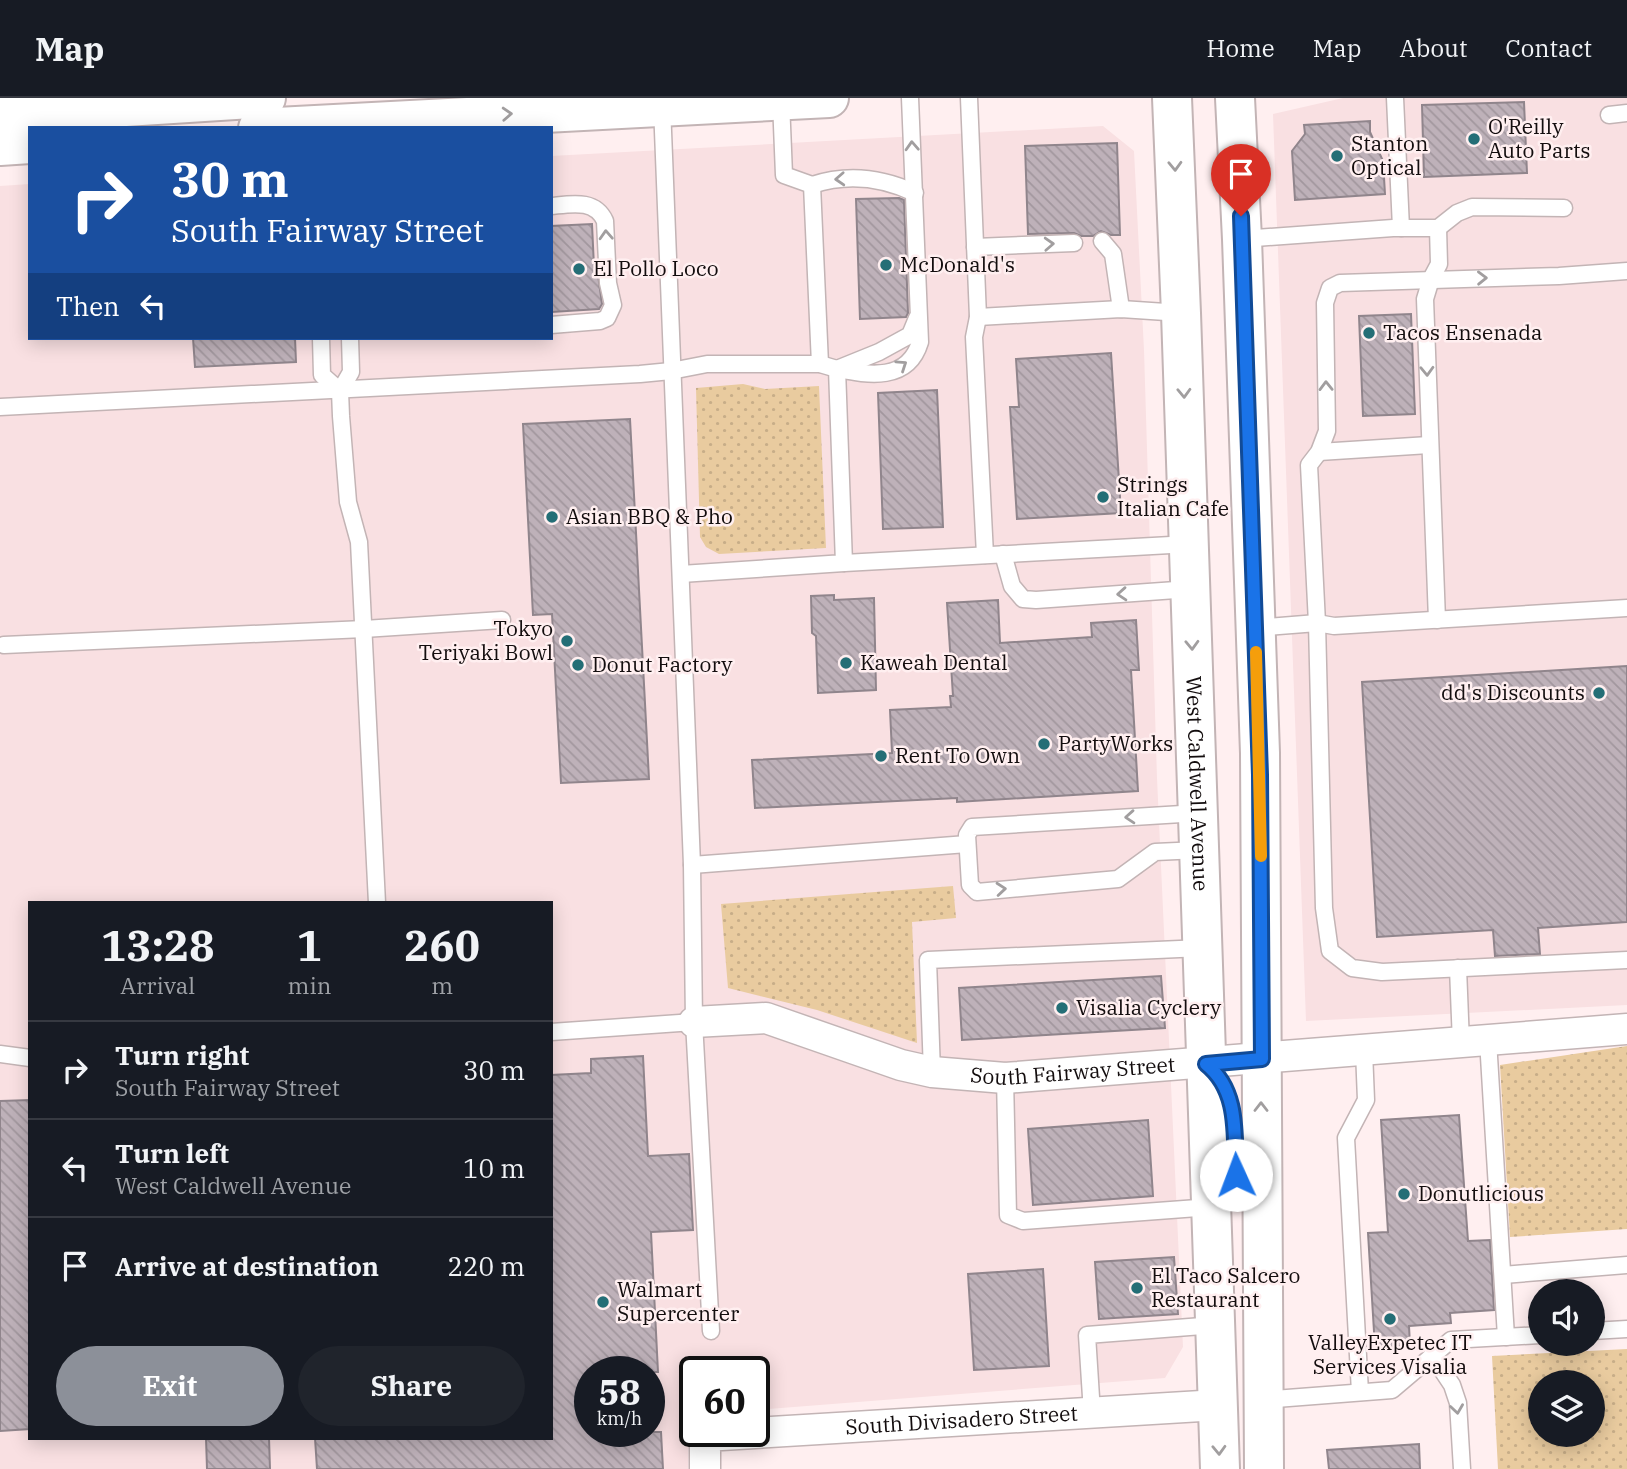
<!DOCTYPE html>
<html lang="en">
<head>
<meta charset="utf-8">
<style>
  body { margin:0; font-family:"IBM Plex Serif",serif; background:#20242c; color:#f1f3f6; height:100vh; display:flex; flex-direction:column; font-size:26px; white-space:nowrap }
  * { box-sizing:border-box; margin:0 }
  p { font-size:23px; color:#9ea1a6 }
  .icon { flex:none; width:38px; height:38px; fill:none; stroke:currentColor; stroke-width:2; stroke-linecap:round; stroke-linejoin:round }
  .map { position:relative; flex:1; overflow:hidden }
  .drawer { position:absolute; left:28px; top:803px; width:525px; height:539px; display:flex; flex-direction:column; background:#171b24; border-radius:0px; box-shadow:0 4px 18px #0003 }
  .drawer>* { flex:none }
  .hud { position:absolute; left:28px; top:28px; width:525px; height:214px; border-radius:0px; box-shadow:0 4px 18px #0003; background:#1a4fa0; color:#fff; overflow:hidden }
  .buttons { position:absolute; left:1528px; top:1181px; display:grid; gap:14px }
  .buttons a { display:grid; place-items:center; width:77px; height:77px; border-radius:50%; background:#171b24; box-shadow:0 4px 18px #0003; font-size:35px }
  .speed { position:absolute; left:574px; top:1258px; display:flex; gap:14px; font-size:35px; font-weight:700; text-align:center }
  .speed>* { display:grid; place-content:center; width:91px; height:91px; border-radius:50%; background:#171b24; box-shadow:0 4px 18px #0003; line-height:1 }
  .speed small { font-size:18px; font-weight:400 }
  .speed .limit { border:4px solid #111; border-radius:10px; background:#fff; color:#111 }
  .pin { position:absolute; display:grid; place-items:center; width:60px; height:60px; color:#fff; margin:-72px -30px; border-radius:50% 50% 50% 0; rotate:-45deg; box-shadow:0 0 7px #0007 }
  .pin .icon { rotate:45deg }
  .me { position:absolute; width:77px; margin:-38px; rotate:358deg; stroke-linejoin:round; filter:drop-shadow(0 0 5px #0008) }
  .turn { display:flex; align-items:center; gap:24px; height:147px; padding:0 28px; font-size:32px }
  .turn .icon { width:91px; height:91px; stroke-width:2.5 }
  .turn b { display:block; font-size:49px; line-height:60px }
  .then { display:flex; align-items:center; height:66px; padding:0 28px; background:#0003; gap:14px; font-size:26px }
  .eta { display:flex; justify-content:space-evenly; align-items:center; height:119px; text-align:center }
  .eta b { font-size:42px; font-weight:700; line-height:49px }
  .button { display:flex; gap:14px; margin-top:auto; padding:14px 28px }
  .button a { flex:1; height:80px; border-radius:42px; background:#8c9099; color:#fff; font-size:28px; font-weight:700; line-height:80px; text-align:center }
  .button a+a { background:#20242c; color:#f1f3f6 }
  ul { padding:0; list-style:none }
  li { display:flex; align-items:center; gap:21px; height:98px; padding:0 28px; border-top:2px solid #363941 }
  li div { flex:1 }
  li b { display:block; font-size:26px }
  li em { font-style:normal }
  header { display:flex; align-items:center; gap:42px; box-sizing:border-box; height:98px; padding:0 35px; background:#171b24; border-bottom:2px solid #363941 }
  header strong { font-size:33px }
  nav { display:flex; gap:38px; margin-inline-start:auto; font-size:24px }
  .map>svg:first-child { display:block }
</style>
</head>
<body>
<header>
<strong>Map</strong>
<nav><a>Home</a><a>Map</a><a>About</a><a>Contact</a></nav>
</header>
<div class="map">
<svg width="1627" height="1371" viewBox="0 0 1627 1371">
  <defs>
    <pattern id="grass-dots" width="8" height="8" patternUnits="userSpaceOnUse" patternTransform="scale(1.75)"><rect width="8" height="8" fill="#e9cb9f"/><path d="M2 2h.1M6 6h.1" fill="none" stroke="#c7ad88" stroke-width="1.8" stroke-linecap="round"/></pattern>
    <pattern id="building-back-hatch" width="6" height="6" patternUnits="userSpaceOnUse" patternTransform="scale(1.75)"><rect width="6" height="6" fill="#beb1b9"/><path d="M-1 5l2 2M0 0l6 6M5-1l2 2" fill="none" stroke="#a2979e"/></pattern>
  </defs>
  <rect width="100%" height="100%" fill="#ffeff0"/>
  <g fill="#f9e0e2" fill-rule="evenodd">
    <polygon points="1343,0 1627,0 1627,907 1306,923 1273,16"/>
    <path d="M1103 28 1134 53 1144 252 1157 680 1183 1249 1165 1280 754 1312V1274H695V1316L688 1317V1371H0V88L30 86V240H551V58ZM30 805H551V1340H30ZM590 1274H649V1334H590Z"/>
  </g>
  <g fill="url(#grass-dots)" fill-rule="evenodd">
    <polygon points="743,286 765,291 819,288 826,450 719,456 706,449 700,439 696,290"/>
    <polygon points="953,788 956,820 912,824 917,945 817,912 728,890 721,806"/>
    <polygon points="1627,948 1627,1131 1510,1139 1500,967"/>
    <path d="M1627 1251V1371H1498L1492 1258ZM1540 1284H1592V1337H1540Z"/>
  </g>
  <g fill="url(#building-back-hatch)" stroke="#90858c" stroke-width="2">
    <polygon points="1524,4 1527,75 1424,79 1422,7"/>
    <polygon points="1370,23 1370,34 1383,63 1385,96 1295,102 1292,53 1305,36 1304,27"/>
    <polygon points="1117,45 1120,137 1111,137 1101,133 1093,138 1081,138 1074,135 1028,136 1025,48"/>
    <polygon points="899,100 904,102 908,215 906,219 860,221 856,101"/>
    <polygon points="592,126 594,169 597,169 602,206 599,211 552,214 551,128"/>
    <polygon points="1411,216 1415,316 1363,318 1359,218"/>
    <polygon points="193,240 295,240 296,264 195,269"/>
    <polygon points="1111,255 1121,415 1017,421 1010,309 1019,309 1016,261"/>
    <polygon points="937,292 943,429 883,431 878,295"/>
    <polygon points="630,321 649,681 561,685 552,516 533,517 523,326"/>
    <polygon points="834,497 834,502 874,500 876,592 818,595 816,538 812,535 811,498"/>
    <polygon points="998,502 1000,545 1092,539 1091,525 1136,522 1139,572 1131,572 1138,693 957,704 957,700 755,710 752,662 892,655 890,612 951,609 950,598 953,598 947,505"/>
    <polygon points="1627,568 1627,824 1538,830 1540,856 1495,858 1493,832 1377,839 1362,584"/>
    <polygon points="1161,878 1165,930 962,942 959,890"/>
    <polygon points="643,958 648,1058 689,1056 693,1132 651,1134 658,1274 590,1274 590,1334 661,1334 663,1371 317,1371 315,1340 551,1340 551,977 591,975 591,961"/>
    <polygon points="30,1002 30,1331 0,1333 0,1003"/>
    <polygon points="1459,1017 1468,1143 1490,1142 1494,1212 1450,1215 1451,1225 1409,1228 1410,1247 1375,1250 1368,1135 1388,1134 1381,1022"/>
    <polygon points="1148,1022 1153,1098 1033,1107 1028,1031"/>
    <polygon points="1174,1159 1178,1216 1099,1221 1095,1164"/>
    <polygon points="1043,1171 1049,1268 974,1272 968,1176"/>
    <polygon points="206,1340 269,1340 270,1371 207,1371"/>
    <polygon points="1419,1346 1420,1371 1329,1371 1327,1352"/>
  </g>
  <g fill="none" stroke-linecap="round" stroke-linejoin="round">
    <g stroke="#c3b4b5" stroke-width="19">
      <g id="lane">
        <polyline points="969,0 978,219 974,239 985,457"/>
        <polyline points="1395,0 1401,130"/>
        <polyline points="781,3 784,77 812,87 820,266"/>
        <polyline points="662,8 692,767 694,924 711,1233"/>
        <polyline points="1609,17 1627,15"/>
        <path d="M812 87C848 75 881 79 915 95"/>
        <path d="M551 108C572 106 595 101 605 123L608 185 613 207 607 220 600 223 551 227"/>
        <polyline points="1242,141 1393,130 1438,130 1457,115 1472,109 1564,110"/>
        <polyline points="1102,143 1113,156 1121,211"/>
        <polyline points="975,149 1074,145"/>
        <polyline points="1627,173 1559,178 1340,185 1330,190 1325,205 1327,333 1319,354 1309,367 1317,525 1324,810 1330,853 1352,870 1382,874 1627,862"/>
        <polyline points="978,219 1121,211 1181,215"/>
        <polyline points="321,240 322,277 340,293"/>
        <polyline points="350,240 351,274 340,293 341,318 348,404 359,444 377,805"/>
        <path d="M837 271C869 277 908 284 920 244L910 0"/>
        <polyline points="837,271 879,254 910,237 917,220"/>
        <polyline points="0,309 640,276 671,273 707,266 820,266 837,271 844,465 681,476"/>
        <polyline points="1319,354 1429,347"/>
        <polyline points="1003,456 1012,488 1023,501 1036,502 1190,491"/>
        <polyline points="844,465 1189,446"/>
        <polyline points="1437,522 1425,201 1431,181 1439,166 1438,130"/>
        <polyline points="1255,530 1317,525 1334,528 1627,510"/>
        <polyline points="4,547 364,531 502,522"/>
        <polyline points="1198,715 972,729 967,737 970,787 977,794 1118,781 1155,754 1199,752"/>
        <polyline points="692,767 967,746"/>
        <polyline points="1458,870 1461,945"/>
        <polyline points="551,934 694,924"/>
        <polyline points="1488,942 1506,1239"/>
        <polyline points="0,956 30,960"/>
        <polyline points="932,974 928,862 1202,850"/>
        <polyline points="1005,980 1008,1117 1023,1123 1211,1109"/>
        <polyline points="1503,1177 1627,1167"/>
        <polyline points="1592,1233 1627,1231"/>
        <polyline points="1432,1257 1452,1287 1458,1305 1462,1371"/>
        <polyline points="1360,1294 1346,1040 1366,1002 1364,953"/>
        <polyline points="1262,1302 1392,1292 1451,1242 1540,1237"/>
        <polyline points="1092,1315 1087,1237 1215,1227"/>
      </g>
    </g>
    <g stroke="#c3b4b5" stroke-width="33">
      <g id="street">
        <path id="s1" d="M694 924 766 920 901 967 932 974 1005 980 1627 931"/>
        <path id="s2" d="M705 1371V1338L1218 1307"/>
      </g>
    </g>
    <g stroke="#c3b4b5" stroke-width="42">
      <g id="primary">
        <path id="s3" d="M1172 0 1181 215 1220 1371"/>
        <polyline points="1235,0 1242,141 1260,655 1264,1371"/>
        <polyline points="0,17 266,0"/>
        <polyline points="258,30 829,0"/>
        <polyline points="0,48 30,46"/>
      </g>
    </g>
    <use href="#lane" stroke="#fff" stroke-width="16"/>
    <use href="#street" stroke="#fff" stroke-width="30"/>
    <use href="#primary" stroke="#fff" stroke-width="38"/>
  </g>
  <defs><path id="oneway-chevron" d="M-2-3.5L2.5 0L-2 3.5" fill="none" stroke-width="1.6" stroke-linecap="round" stroke-linejoin="round" transform="scale(1.75)"/></defs>
  <g stroke="#a19e9f">
    <use href="#oneway-chevron" transform="translate(507 16) rotate(-3)"/>
    <use href="#oneway-chevron" transform="translate(912 48) rotate(-93)"/>
    <use href="#oneway-chevron" transform="translate(1175 68) rotate(88)"/>
    <use href="#oneway-chevron" transform="translate(840 81) rotate(177)"/>
    <use href="#oneway-chevron" transform="translate(606 137) rotate(-93)"/>
    <use href="#oneway-chevron" transform="translate(1049 146) rotate(-3)"/>
    <use href="#oneway-chevron" transform="translate(1482 180) rotate(-1)"/>
    <use href="#oneway-chevron" transform="translate(902 267) rotate(-34)"/>
    <use href="#oneway-chevron" transform="translate(1427 273) rotate(88)"/>
    <use href="#oneway-chevron" transform="translate(1326 288) rotate(-91)"/>
    <use href="#oneway-chevron" transform="translate(1184 295) rotate(88)"/>
    <use href="#oneway-chevron" transform="translate(1122 496) rotate(176)"/>
    <use href="#oneway-chevron" transform="translate(1192 547) rotate(88)"/>
    <use href="#oneway-chevron" transform="translate(1130 719) rotate(176)"/>
    <use href="#oneway-chevron" transform="translate(1001 791) rotate(-5)"/>
    <use href="#oneway-chevron" transform="translate(1261 1009) rotate(-90)"/>
    <use href="#oneway-chevron" transform="translate(1457 1311) rotate(82)"/>
    <use href="#oneway-chevron" transform="translate(1219 1352) rotate(88)"/>
  </g>
  <g fill="none" stroke-linecap="round" stroke-linejoin="round">
    <g stroke="#114b97" stroke-width="18">
      <path id="route" d="M1236 1077C1234 1038 1240 993 1206 966L1262 961 1260 677 1241 118"/>
    </g>
    <use href="#route" stroke="#1a73e8" stroke-width="12"/>
    <polyline stroke="#f59e0b" stroke-width="12" points="1256,554 1261,758"/>
  </g>
  <g fill="#246e76" stroke="#ffeff0" stroke-width="2.5">
    <circle cx="1474" cy="41" r="7"/>
    <circle cx="1337" cy="58" r="7"/>
    <circle cx="886" cy="167" r="7"/>
    <circle cx="579" cy="171" r="7"/>
    <circle cx="1369" cy="235" r="7"/>
    <circle cx="1103" cy="399" r="7"/>
    <circle cx="552" cy="419" r="7"/>
    <circle cx="567" cy="543" r="7"/>
    <circle cx="846" cy="565" r="7"/>
    <circle cx="578" cy="567" r="7"/>
    <circle cx="1599" cy="595" r="7"/>
    <circle cx="1044" cy="646" r="7"/>
    <circle cx="881" cy="658" r="7"/>
    <circle cx="1062" cy="910" r="7"/>
    <circle cx="1404" cy="1096" r="7"/>
    <circle cx="1137" cy="1190" r="7"/>
    <circle cx="603" cy="1204" r="7"/>
    <circle cx="1390" cy="1221" r="7"/>
  </g>
  <g text-anchor="middle" stroke-width="5" stroke-linejoin="round" paint-order="stroke">
    <g font-size="21" fill="#130d0e" stroke="#ffeff0" text-anchor="start">
      <text x="1488" y="36">O'Reilly<tspan x="1488" dy="24">Auto Parts</tspan></text>
      <text x="1351" y="53">Stanton<tspan x="1351" dy="24">Optical</tspan></text>
      <text x="900" y="174">McDonald's</text>
      <text x="593" y="178">El Pollo Loco</text>
      <text x="1383" y="242">Tacos Ensenada</text>
      <text x="1117" y="394">Strings<tspan x="1117" dy="24">Italian Cafe</tspan></text>
      <text x="566" y="426">Asian BBQ &amp; Pho</text>
      <text x="553" y="538" text-anchor="end">Tokyo<tspan x="553" dy="24">Teriyaki Bowl</tspan></text>
      <text x="860" y="572">Kaweah Dental</text>
      <text x="592" y="574">Donut Factory</text>
      <text x="1585" y="602" text-anchor="end">dd's Discounts</text>
      <text x="1058" y="653">PartyWorks</text>
      <text x="895" y="665">Rent To Own</text>
      <text x="1076" y="917">Visalia Cyclery</text>
      <text x="1418" y="1103">Donutlicious</text>
      <text x="1151" y="1185">El Taco Salcero<tspan x="1151" dy="24">Restaurant</tspan></text>
      <text x="617" y="1199">Walmart<tspan x="617" dy="24">Supercenter</tspan></text>
      <text x="1390" y="1252" text-anchor="middle">ValleyExpetec IT<tspan x="1390" dy="24">Services Visalia</tspan></text>
    </g>
    <g font-size="21" fill="#130d0e" stroke="#ffeff0">
      <text dy="7" stroke="none"><textPath href="#s3" startOffset="686">West Caldwell Avenue</textPath></text>
      <text dy="7" stroke="none"><textPath href="#s1" startOffset="388">South Fairway Street</textPath></text>
      <text dy="7" stroke="none"><textPath href="#s2" startOffset="290">South Divisadero Street</textPath></text>
    </g>
  </g>
</svg>
<div class="buttons">
<a><svg class="icon" aria-label="sound" viewBox="0 0 24 24"><path d="M4 9h4l5-4v14l-5-4H4zM17 9q2 3 0 6"/></svg></a>
<a><svg class="icon" aria-label="layers" viewBox="0 0 24 24"><path d="M12 4l9 5-9 5-9-5zM3 14l9 5 9-5"/></svg></a>
</div>
<div class="speed"><div>58<small>km/h</small></div><div class="limit">60</div></div>
<div class="pin" style="left:1241px;top:118px;background:#d93025"><svg class="icon" aria-label="arrive" viewBox="0 0 24 24"><path d="M6 21V4h12l-3 4 3 4H6"/></svg></div>
<svg class="me" style="left:1236px;top:1077px" viewBox="-20 -20 40 40"><circle r="19" fill="#fff"/><path d="M0-13L10 11 0 6-10 11z" fill="#1a73e8"/></svg>
<div class="hud">
<div class="turn"><svg class="icon" aria-label="right" viewBox="0 0 24 24"><path d="M7 20v-9h11M14 6l5 5-5 5"/></svg><div><b>30 m</b>South Fairway Street</div></div>
<div class="then">Then<svg class="icon" aria-label="left" viewBox="0 0 24 24"><path d="M17 20v-9H6M10 6l-5 5 5 5"/></svg></div>
</div>
<section class="drawer">
<div class="eta">
<div><b>13:28</b><p>Arrival</p></div>
<div><b>1</b><p>min</p></div>
<div><b>260</b><p>m</p></div>
</div>
<ul>
<li><svg class="icon" aria-label="right" viewBox="0 0 24 24"><path d="M7 20v-9h11M14 6l5 5-5 5"/></svg><div><b>Turn right</b><p>South Fairway Street</p></div><em>30 m</em></li>
<li><svg class="icon" aria-label="left" viewBox="0 0 24 24"><path d="M17 20v-9H6M10 6l-5 5 5 5"/></svg><div><b>Turn left</b><p>West Caldwell Avenue</p></div><em>10 m</em></li>
<li><svg class="icon" aria-label="arrive" viewBox="0 0 24 24"><path d="M6 21V4h12l-3 4 3 4H6"/></svg><div><b>Arrive at destination</b></div><em>220 m</em></li>
</ul>
<div class="button"><a>Exit</a><a>Share</a></div>
</section>
</div>
</body>
</html>
